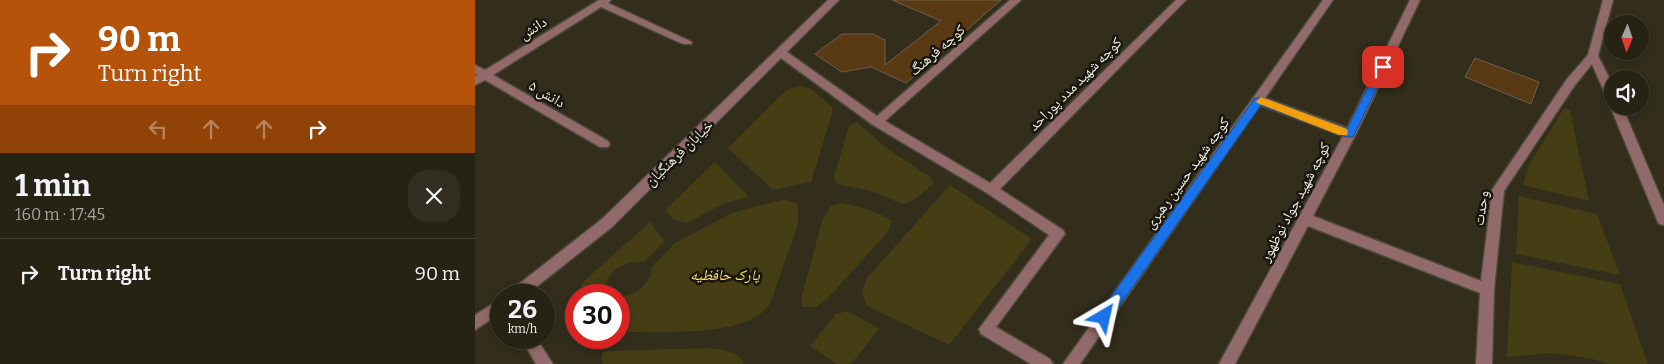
<!DOCTYPE html>
<html lang="en">
<head>
<meta charset="utf-8">
<style>
  body { margin:0; font-family:Bitter,"Noto Naskh Arabic",serif; background:#322f22; color:#f1f3f6; height:100vh; display:flex; flex-direction:column; font-size:19px; white-space:nowrap }
  * { box-sizing:border-box; margin:0 }
  p { font-size:16px; color:#a4a4a0 }
  .icon { flex:none; width:28px; height:28px; fill:none; stroke:currentColor; stroke-width:2; stroke-linecap:round; stroke-linejoin:round }
  .map { position:relative; flex:1; overflow:hidden }
  .side { display:flex; flex-direction:column; background:#262214; width:475px }
  .side>* { flex:none }
  .guide { background:#b45309; color:#fff; overflow:hidden }
  .needle { width:32px; rotate:182deg }
  .controls { position:absolute; left:1129px; top:15px; display:grid; gap:10px }
  .controls a { display:grid; place-items:center; width:45px; height:45px; border-radius:50%; background:#262214; box-shadow:0 2px 8px #0003,0 0 0 1px #423f34; font-size:25px }
  .speed { position:absolute; left:15px; top:284px; display:flex; gap:10px; font-size:25px; font-weight:700; text-align:center }
  .speed>* { display:grid; place-content:center; width:65px; height:65px; border-radius:50%; background:#262214; box-shadow:0 2px 8px #0003,0 0 0 1px #423f34; line-height:1 }
  .speed small { font-size:12px; font-weight:400 }
  .speed .limit { border:8px solid #d22; background:#fff; color:#111 }
  .pin { position:absolute; display:grid; place-items:center; width:42px; height:42px; color:#fff; margin:-21px; border-radius:10px; box-shadow:0 2px 8px #0006 }
  .me { position:absolute; width:55px; margin:-28px; rotate:36deg; stroke-linejoin:round; filter:drop-shadow(0 0 4px #0008) }
  .turn { display:flex; align-items:center; gap:18px; height:105px; padding:0 15px; font-size:22px }
  .turn .icon { width:65px; height:65px; stroke-width:2.5 }
  .turn b { display:block; font-size:35px; line-height:42px }
  .lanes { display:flex; align-items:center; height:48px; padding:0 15px; background:#0003; justify-content:center; gap:25px; direction:ltr }
  .lanes .off { opacity:.35 }
  .round { display:grid; place-items:center; flex:none; width:52px; height:52px; border-radius:20px; background:#322f22 }
  .headline { display:flex; align-items:center; justify-content:space-between; height:85px; padding:0 15px }
  h1 { font-size:30px; font-weight:700; line-height:38px }
  ul { padding:0; list-style:none }
  li { display:flex; align-items:center; gap:15px; height:70px; padding:0 15px; border-top:1px solid #423f34 }
  li div { flex:1 }
  li b { display:block; font-size:19px }
  li em { font-style:normal }
  main { display:flex; flex:1; min-height:0 }
  .map>svg:first-child { display:block }
</style>
</head>
<body>
<main>
<section class="side">
<div class="guide">
<div class="turn"><svg class="icon" aria-label="right" viewBox="0 0 24 24"><path d="M7 20v-9h11M14 6l5 5-5 5"/></svg><div><b>90 m</b>Turn right</div></div>
<div class="lanes"><svg class="icon off" aria-label="left" viewBox="0 0 24 24"><path d="M17 20v-9H6M10 6l-5 5 5 5"/></svg><svg class="icon off" aria-label="ahead" viewBox="0 0 24 24"><path d="M12 20V5M6 11l6-6 6 6"/></svg><svg class="icon off" aria-label="ahead" viewBox="0 0 24 24"><path d="M12 20V5M6 11l6-6 6 6"/></svg><svg class="icon" aria-label="right" viewBox="0 0 24 24"><path d="M7 20v-9h11M14 6l5 5-5 5"/></svg></div>
</div>
<div class="headline"><div><h1>1 min</h1><p>160 m · 17:45</p></div><a class="round"><svg class="icon" aria-label="close" viewBox="0 0 24 24"><path d="M6 6l12 12M18 6L6 18"/></svg></a></div>
<ul>
<li><svg class="icon" aria-label="right" viewBox="0 0 24 24"><path d="M7 20v-9h11M14 6l5 5-5 5"/></svg><div><b>Turn right</b></div><em>90 m</em></li>
</ul>
</section>
<div class="map">
<svg width="1189" height="364" viewBox="0 0 1189 364">
  <rect width="100%" height="100%" fill="#322e1b"/>
  <g fill="#453d14">
    <polygon points="324,86 335,88 358,108 356,117 336,182 298,190 253,148 305,96 313,89"/>
    <polygon points="1089,108 1095,110 1114,201 1048,185 1054,165"/>
    <polygon points="382,122 410,147 457,178 458,184 438,201 427,204 396,191 362,184 359,177 374,126"/>
    <polygon points="240,162 274,197 250,203 212,223 199,220 190,210"/>
    <polygon points="475,185 557,239 474,345 392,306 387,292 392,278"/>
    <polygon points="1044,196 1122,214 1145,275 1041,254"/>
    <path d="M310 199 323 204V224L295 304C272 339 182 331 144 332V297L160 293 170 284 176 275V268L200 243 257 213Z"/>
    <path d="M365 203C382 205 402 211 417 221L413 232 352 299 341 307H327L326 299 348 218 356 206Z"/>
    <path d="M175 222 188 239 189 242 169 262C150 260 135 270 129 288L132 294 134 295H106V285L109 281Z"/>
    <polygon points="1037,262 1145,284 1173,364 1134,364 1114,358 1077,353 1032,357"/>
    <polygon points="373,311 404,329 376,364 362,364 335,346 361,314"/>
    <path d="M234 348C247 350 263 350 269 364H128L126 358 128 352 135 351Z"/>
  </g>
  <g fill="#593a14" stroke="#6d5e4d">
    <polygon points="417,0 526,0 486,35 488,35 431,83 396,67 367,72 340,54 367,34 398,34 410,40 410,65 466,21"/>
    <polygon points="1000,58 1064,82 1056,104 990,77"/>
  </g>
  <g fill="none" stroke-linecap="round" stroke-linejoin="round">
    <g stroke="#4c4937" stroke-width="3">
      <g id="minor">
        <polygon points="124,0 136,0 133,3 217,42 216,44 208,44 126,7 18,75 133,141 135,144 133,147 125,147 10,80 0,85 0,76 2,75 0,74 0,65 10,70"/>
        <polygon points="353,0 364,0 312,52 402,116 535,0 546,0 410,121 515,183 701,0 711,0 525,189 588,230 590,234 521,327 575,359 578,364 556,364 506,334 504,329 574,235 512,193 398,125 306,58 137,227 51,295 33,295 35,291 127,219"/>
        <polygon points="848,0 858,0 790,98 872,128 935,0 945,0 881,134 838,216 1006,281 1017,190 1092,79 1113,55 1128,0 1138,0 1123,56 1138,85 1138,102 1132,98 1117,64 1100,85 1029,191 1019,290 1017,364 1001,364 1005,293 833,226 760,364 744,364 868,136 785,105 605,364 588,364"/>
        <polygon points="1137,103 1138,106 1147,106 1189,205 1189,225 1184,224 1182,220 1135,106"/>
        <polygon points="26,299 26,313 0,330 0,315"/>
        <polygon points="46,338 61,338 78,364 61,364"/>
      </g>
    </g>
    <use href="#minor" fill="#926a6b" fill-rule="evenodd"/>
  </g>
  <polygon fill="#1a73e8" stroke="#114b97" points="908,64 912,67 878,137 871,137 786,105 633,322 629,323 624,322 622,317 624,313 780,98 788,98 872,129 903,67"/>
  <polygon fill="#f59e0b" points="786,97 872,129 873,132 872,135 864,135 782,103 781,101"/>
  <g text-anchor="middle" stroke-width="5" stroke-linejoin="round" paint-order="stroke">
    <g font-size="15" fill="#efece1" stroke="#18160e">
      <text transform="translate(58 28) rotate(-32)" y="5">دانش</text>
      <text transform="translate(462 50) rotate(-41)" y="5">کوچه فرهنگ</text>
      <text transform="translate(600 84) rotate(-45)" y="5">کوچه شهید مدد پوراحد</text>
      <text transform="translate(72 94) rotate(30)" y="5">دانش ۵</text>
      <text transform="translate(204 153) rotate(-44)" y="5">خیابان فرهنگیان</text>
      <text transform="translate(712 173) rotate(-54)" y="5">کوچه شهید حسین رهبری</text>
      <text transform="translate(820 202) rotate(-62)" y="5">کوچه شهید جواد نوظهور</text>
      <text transform="translate(1006 208) rotate(-81)" y="5">وحدت</text>
    </g>
    <g font-size="15" font-style="italic" fill="#fbe268" stroke="#18160e">
      <text x="250" y="280">پارک حافظیه</text>
    </g>
  </g>
</svg>
<div class="controls">
<a><svg class="needle" viewBox="-14 -14 28 28"><path d="M0-13l5 13h-10z" fill="#e53935"/><path d="M0 13l5-13h-10z" fill="#a4a4a0"/></svg></a>
<a><svg class="icon" aria-label="sound" viewBox="0 0 24 24"><path d="M4 9h4l5-4v14l-5-4H4zM17 9q2 3 0 6"/></svg></a>
</div>
<div class="speed"><div>26<small>km/h</small></div><div class="limit">30</div></div>
<div class="pin" style="left:908px;top:67px;background:#d93025"><svg class="icon" aria-label="arrive" viewBox="0 0 24 24"><path d="M6 21V4h12l-3 4 3 4H6"/></svg></div>
<svg class="me" style="left:629px;top:317px" viewBox="-20 -20 40 40"><path d="M0-17L14 15 0 8-14 15z" fill="#1a73e8" stroke="#fff" stroke-width="4"/></svg>
</div>
</main>
</body>
</html>
